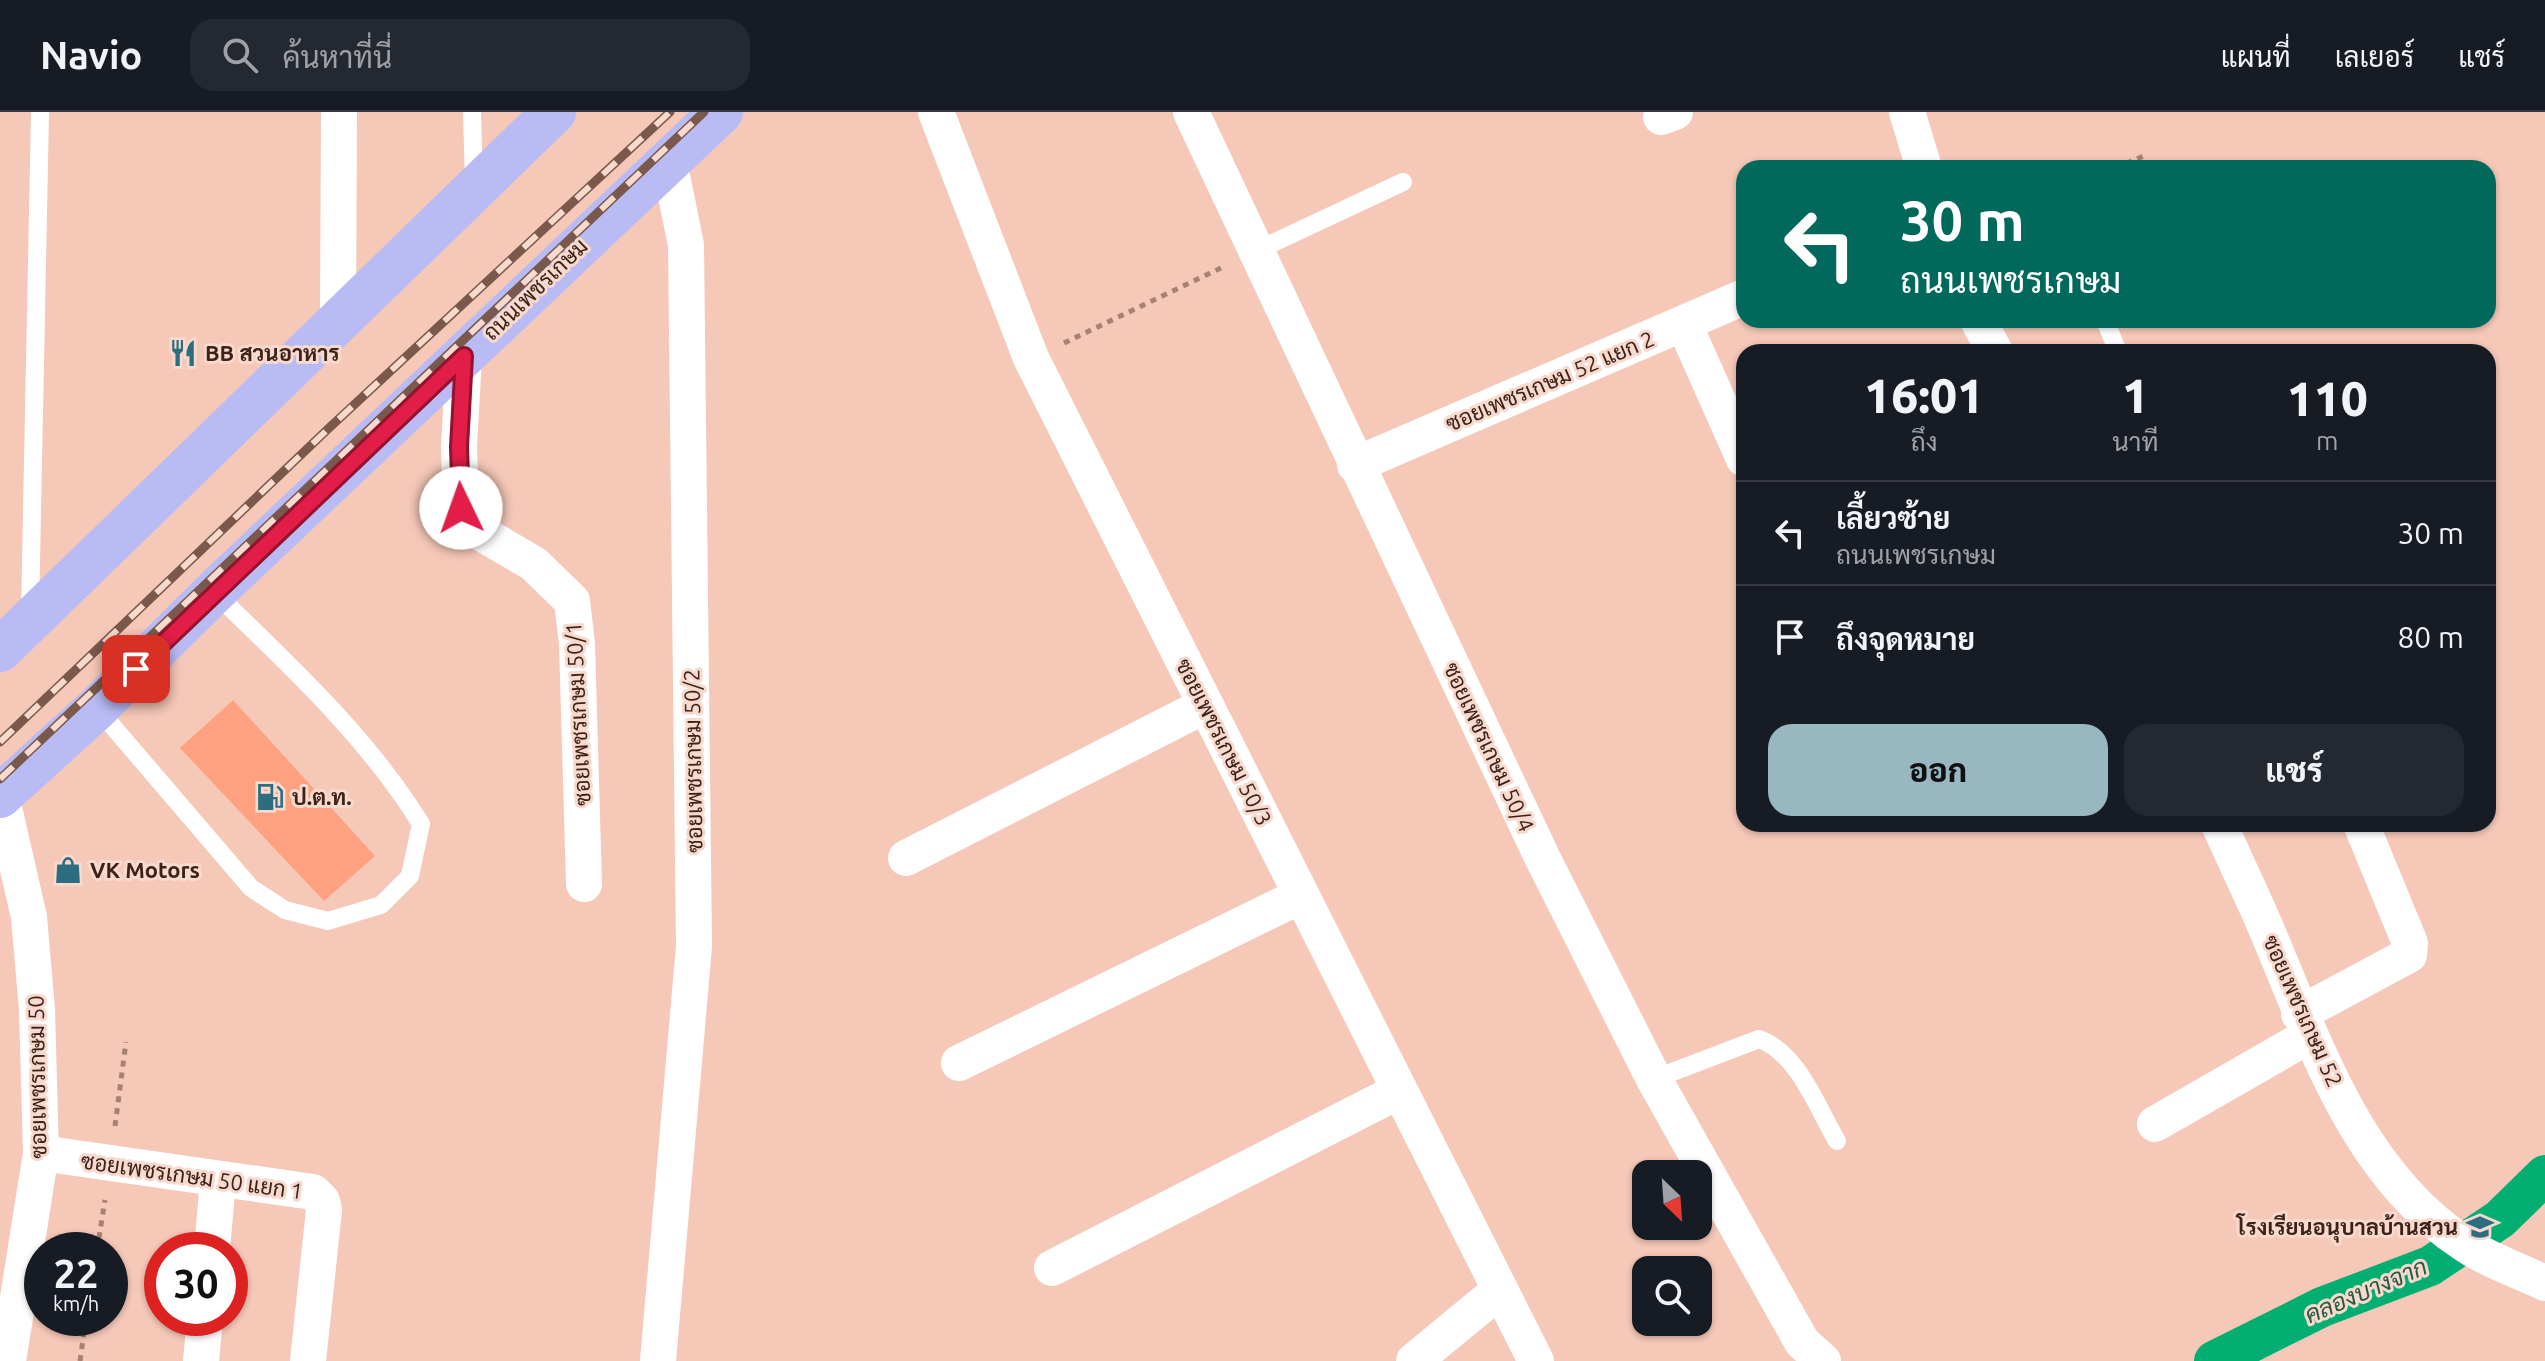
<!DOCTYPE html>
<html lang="th">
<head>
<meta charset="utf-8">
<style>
  body { margin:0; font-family:Ubuntu,Sarabun,sans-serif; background:#242831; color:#f1f3f6; height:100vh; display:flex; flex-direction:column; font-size:30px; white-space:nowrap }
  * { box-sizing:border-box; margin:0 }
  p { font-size:26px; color:#9ea1a6 }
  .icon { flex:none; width:44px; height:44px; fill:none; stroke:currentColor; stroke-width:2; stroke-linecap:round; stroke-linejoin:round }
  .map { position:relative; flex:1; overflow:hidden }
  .sheet { position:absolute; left:1736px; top:232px; width:760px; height:488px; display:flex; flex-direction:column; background:#171b24; border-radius:24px; box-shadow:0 2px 6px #0004 }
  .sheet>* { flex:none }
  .guide { position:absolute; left:1736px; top:48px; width:760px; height:168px; border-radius:24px; box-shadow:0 2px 6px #0004; background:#00695c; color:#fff; overflow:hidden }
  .needle { width:52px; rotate:155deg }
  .tools { position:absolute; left:1632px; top:1048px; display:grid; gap:16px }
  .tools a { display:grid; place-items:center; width:80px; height:80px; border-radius:16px; background:#171b24; box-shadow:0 2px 6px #0004; font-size:40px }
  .speed { position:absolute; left:24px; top:1120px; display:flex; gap:16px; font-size:40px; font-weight:700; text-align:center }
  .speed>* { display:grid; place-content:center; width:104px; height:104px; border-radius:50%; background:#171b24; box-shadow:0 2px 6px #0004; line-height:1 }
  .speed small { font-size:20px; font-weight:400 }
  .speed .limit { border:12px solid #d22; background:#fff; color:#111 }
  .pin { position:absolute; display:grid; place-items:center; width:68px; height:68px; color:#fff; margin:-34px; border-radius:16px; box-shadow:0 4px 12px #0006 }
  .me { position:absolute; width:88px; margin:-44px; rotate:357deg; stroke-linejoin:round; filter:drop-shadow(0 0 6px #0008) }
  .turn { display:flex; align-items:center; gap:28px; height:168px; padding:0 32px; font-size:36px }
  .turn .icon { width:104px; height:104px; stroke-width:2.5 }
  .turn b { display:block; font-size:56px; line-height:68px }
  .eta { display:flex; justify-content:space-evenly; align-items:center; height:136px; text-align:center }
  .eta b { font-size:48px; font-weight:800; line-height:56px }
  .primary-button { display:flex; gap:16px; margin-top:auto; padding:16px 32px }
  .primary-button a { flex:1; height:92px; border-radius:24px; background:#98b7c1; color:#111; font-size:32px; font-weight:800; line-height:92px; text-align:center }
  .primary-button a+a { background:#242831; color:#f1f3f6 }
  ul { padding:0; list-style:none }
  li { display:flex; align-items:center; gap:24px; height:104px; padding:0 32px; border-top:2px solid #363941 }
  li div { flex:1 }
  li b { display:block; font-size:30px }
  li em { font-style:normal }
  header { display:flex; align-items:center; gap:48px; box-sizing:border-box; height:112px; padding:0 40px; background:#171b24; border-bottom:2px solid #363941 }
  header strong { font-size:38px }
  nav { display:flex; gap:44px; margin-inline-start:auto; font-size:28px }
  .search { width:560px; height:72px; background:#242831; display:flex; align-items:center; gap:20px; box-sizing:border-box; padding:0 28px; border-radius:24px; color:#9ea1a6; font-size:30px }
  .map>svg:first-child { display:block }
</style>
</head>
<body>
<header>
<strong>Navio</strong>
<div class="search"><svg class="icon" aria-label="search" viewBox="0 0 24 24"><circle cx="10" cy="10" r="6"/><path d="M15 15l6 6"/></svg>ค้นหาที่นี่</div>
<nav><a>แผนที่</a><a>เลเยอร์</a><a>แชร์</a></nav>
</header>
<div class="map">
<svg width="2545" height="1249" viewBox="0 0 2545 1249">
  <rect width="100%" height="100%" fill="#f5c8b8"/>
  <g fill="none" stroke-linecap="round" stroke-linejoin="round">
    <polyline stroke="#03ae72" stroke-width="40" points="2214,1249 2322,1195 2430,1154 2500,1107 2545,1063"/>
  </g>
  <polygon fill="#fea181" points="233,588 375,744 324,789 180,636"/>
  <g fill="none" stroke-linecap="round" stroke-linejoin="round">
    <g stroke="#a78174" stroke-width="5" stroke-dasharray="6 6" stroke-linecap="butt">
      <polyline points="2115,56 2146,43"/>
      <polyline points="1064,231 1225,154"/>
      <polyline points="115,1014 126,930"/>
      <polyline points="97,1138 105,1088"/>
      <polyline points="80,1249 86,1206"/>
    </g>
    <g stroke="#fff" stroke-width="18">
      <polyline points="472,0 474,70"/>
      <polyline points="1258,138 1403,70"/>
      <polyline points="2105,208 2118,240"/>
      <polyline points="30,501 40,0"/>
      <path d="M97 596 251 776 285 798 328 809 381 793 410 764 421 712C367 624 287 551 214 480"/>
      <path d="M1654 967 1759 927C1798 941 1817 995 1837 1029"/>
    </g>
    <g stroke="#fff" stroke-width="36">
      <polyline points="936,0 1031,246 1536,1249"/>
      <polyline points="1191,0 1542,745 1654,967 1802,1230 1823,1249"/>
      <polyline points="1907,0 1924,56"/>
      <polyline points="1661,5 1675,0"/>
      <polyline points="1978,208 1995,240"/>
      <polyline points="338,210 339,0"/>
      <polyline points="1684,212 1744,347"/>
      <polyline points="464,244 459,335 461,396 481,421 534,452 572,489 577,532 584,772"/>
      <polyline points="1355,353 1744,185"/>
      <polyline points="1,683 29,805 37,898 41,1041 8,1249"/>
      <path d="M2219 712C2236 751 2255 789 2271 828 2317 938 2359 1062 2463 1131 2487 1148 2518 1158 2545 1171"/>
      <polyline points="906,746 1204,594"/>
      <polyline points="2299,902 2409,843 2410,831 2361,712"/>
      <polyline points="959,951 1300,784"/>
      <polyline points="2155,1012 2310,923"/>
      <polyline points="41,1041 313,1080 322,1089 324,1098 308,1249"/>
      <polyline points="212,1138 218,1068"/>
      <polyline points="1052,1156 1399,979"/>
      <polyline points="201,1249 205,1206"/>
      <polyline points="658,1249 694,834 686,133 669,49"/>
      <polyline points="1414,1249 1500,1178"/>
    </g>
    <g stroke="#b8bbf4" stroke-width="44">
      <polyline points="0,538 554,0"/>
      <polyline points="0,684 97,596 214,480 721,0"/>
    </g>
    <g stroke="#7a584c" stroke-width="9">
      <g id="rail">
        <polyline points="0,630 329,316 670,0"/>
        <polyline points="0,667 704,0"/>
      </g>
    </g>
    <use href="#rail" stroke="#f8d9ce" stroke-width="6" stroke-dasharray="18" stroke-linecap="butt"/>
  </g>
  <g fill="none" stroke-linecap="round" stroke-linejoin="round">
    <g stroke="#92132f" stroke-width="20">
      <polyline id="route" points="136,557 464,244 459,335 461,396"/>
    </g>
    <use href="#route" stroke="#e11d48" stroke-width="14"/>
  </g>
  <defs>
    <g id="restaurant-bare" transform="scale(2.16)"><path d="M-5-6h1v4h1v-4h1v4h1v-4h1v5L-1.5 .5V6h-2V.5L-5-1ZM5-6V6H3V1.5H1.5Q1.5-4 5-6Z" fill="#2c6e80" stroke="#f8d9ce" stroke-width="2.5" paint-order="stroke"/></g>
    <g id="fuel-bare" transform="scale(2.16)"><path d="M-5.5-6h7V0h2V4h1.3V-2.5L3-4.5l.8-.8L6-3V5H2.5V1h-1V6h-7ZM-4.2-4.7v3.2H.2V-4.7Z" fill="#2c6e80" stroke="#f8d9ce" stroke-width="2.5" paint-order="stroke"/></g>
    <g id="shop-bare" transform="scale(2.16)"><path d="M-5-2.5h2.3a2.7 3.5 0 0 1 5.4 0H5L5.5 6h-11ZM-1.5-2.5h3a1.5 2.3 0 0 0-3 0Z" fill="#2c6e80" stroke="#f8d9ce" stroke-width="2.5" paint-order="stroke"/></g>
    <g id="school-bare" transform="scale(2.16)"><path d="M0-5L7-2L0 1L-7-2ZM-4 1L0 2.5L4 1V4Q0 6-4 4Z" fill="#2c6e80" stroke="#f8d9ce" stroke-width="2.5" paint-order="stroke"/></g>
  </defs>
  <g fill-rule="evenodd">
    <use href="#restaurant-bare" x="183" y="241"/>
    <use href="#fuel-bare" x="270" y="685"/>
    <use href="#shop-bare" x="68" y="758"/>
    <use href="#school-bare" x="2480" y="1115"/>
  </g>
  <g text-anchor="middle" stroke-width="6" stroke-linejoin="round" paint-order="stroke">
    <g font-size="22" fill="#3e2218" stroke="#f8d9ce">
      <text transform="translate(535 177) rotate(-44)" y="8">ถนนเพชรเกษม</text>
      <text transform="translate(1550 269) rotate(-23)" y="8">ซอยเพชรเกษม 52 แยก 2</text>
      <text transform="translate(578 602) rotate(-93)" y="8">ซอยเพชรเกษม 50/1</text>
      <text transform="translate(1224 630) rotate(63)" y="8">ซอยเพชรเกษม 50/3</text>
      <text transform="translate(1489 635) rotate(65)" y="8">ซอยเพชรเกษม 50/4</text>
      <text transform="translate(693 649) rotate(-91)" y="8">ซอยเพชรเกษม 50/2</text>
      <text transform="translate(2303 899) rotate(66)" y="8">ซอยเพชรเกษม 52</text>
      <text transform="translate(37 965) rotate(-91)" y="8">ซอยเพชรเกษม 50</text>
      <text transform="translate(192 1064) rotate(8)" y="8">ซอยเพชรเกษม 50 แยก 1</text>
    </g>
    <g font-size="22" font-weight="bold" fill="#3e2218" stroke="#f8d9ce" text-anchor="start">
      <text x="205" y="249">BB สวนอาหาร</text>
      <text x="292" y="693">ป.ต.ท.</text>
      <text x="90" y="766">VK Motors</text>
      <text x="2458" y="1123" text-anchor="end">โรงเรียนอนุบาลบ้านสวน</text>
    </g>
    <g font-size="24" font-style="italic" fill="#265b41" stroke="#f8d9ce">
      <text transform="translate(2366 1179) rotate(-23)" y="8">คลองบางจาก</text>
    </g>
  </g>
</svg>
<div class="tools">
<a><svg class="needle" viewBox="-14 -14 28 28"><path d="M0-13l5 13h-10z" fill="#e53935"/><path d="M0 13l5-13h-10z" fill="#9ea1a6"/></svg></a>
<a><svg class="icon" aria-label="search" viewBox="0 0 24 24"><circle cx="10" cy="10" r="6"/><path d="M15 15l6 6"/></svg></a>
</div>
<div class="speed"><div>22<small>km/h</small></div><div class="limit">30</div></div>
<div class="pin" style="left:136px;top:557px;background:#d93025"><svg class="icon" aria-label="arrive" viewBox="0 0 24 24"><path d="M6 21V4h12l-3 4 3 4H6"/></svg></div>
<svg class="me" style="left:461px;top:396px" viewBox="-20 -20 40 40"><circle r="19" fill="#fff"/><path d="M0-13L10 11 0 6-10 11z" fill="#e11d48"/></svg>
<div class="guide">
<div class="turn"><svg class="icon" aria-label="left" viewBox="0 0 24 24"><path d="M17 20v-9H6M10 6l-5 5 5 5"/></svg><div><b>30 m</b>ถนนเพชรเกษม</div></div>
</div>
<section class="sheet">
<div class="eta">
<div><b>16:01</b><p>ถึง</p></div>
<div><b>1</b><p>นาที</p></div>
<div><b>110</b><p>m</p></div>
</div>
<ul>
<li><svg class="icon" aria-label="left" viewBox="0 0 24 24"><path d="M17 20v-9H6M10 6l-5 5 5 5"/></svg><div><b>เลี้ยวซ้าย</b><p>ถนนเพชรเกษม</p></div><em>30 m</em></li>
<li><svg class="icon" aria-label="arrive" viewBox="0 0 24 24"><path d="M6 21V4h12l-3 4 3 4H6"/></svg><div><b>ถึงจุดหมาย</b></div><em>80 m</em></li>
</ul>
<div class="primary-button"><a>ออก</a><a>แชร์</a></div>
</section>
</div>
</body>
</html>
